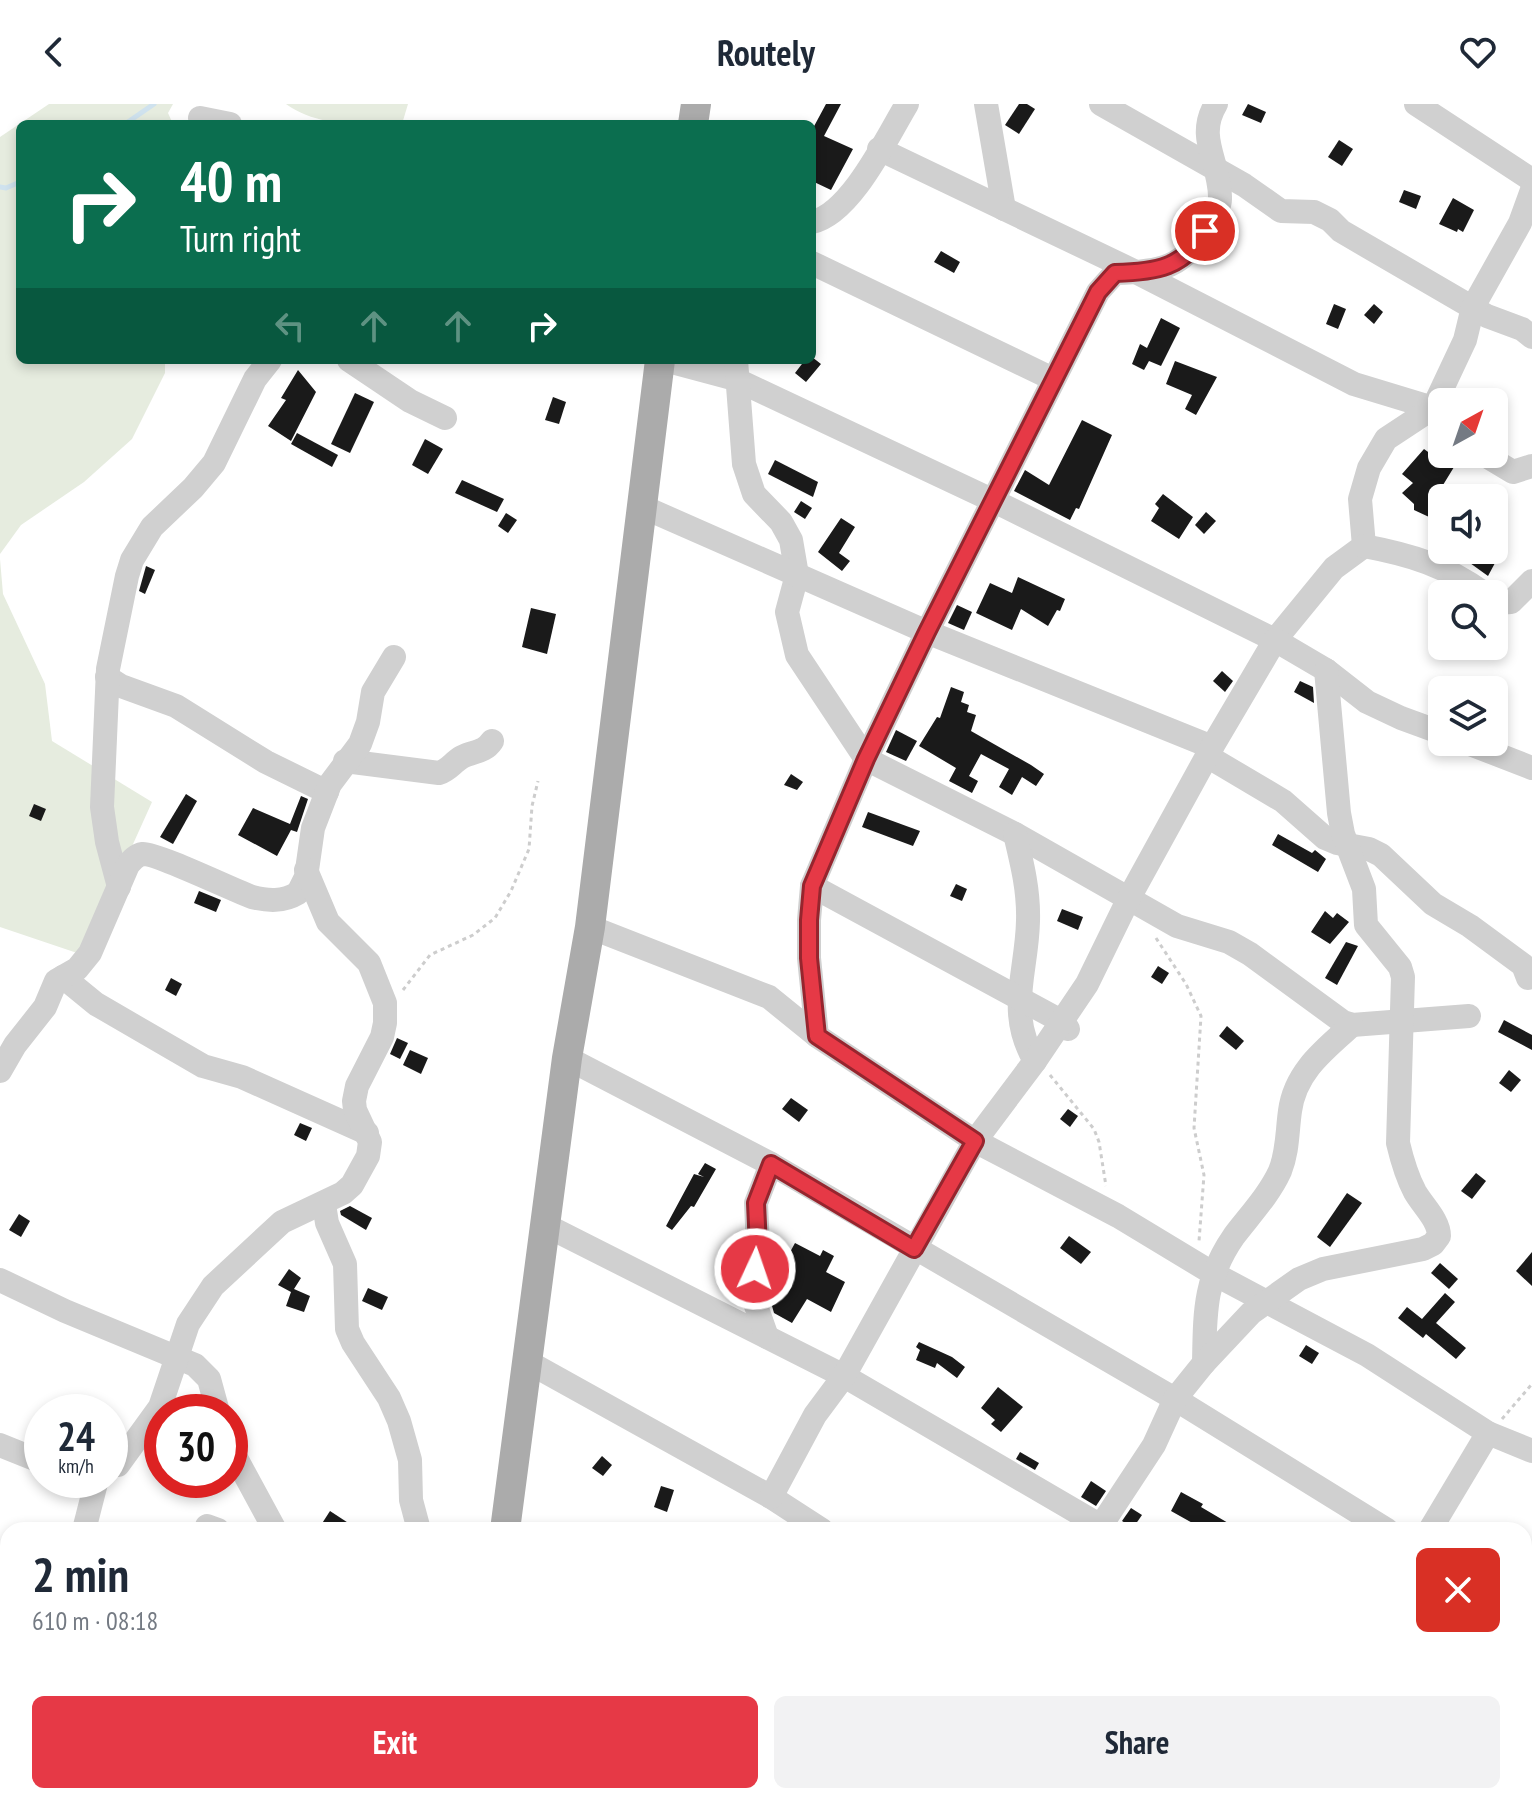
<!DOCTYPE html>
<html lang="en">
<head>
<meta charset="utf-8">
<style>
  body { margin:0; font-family:"PT Sans Narrow",sans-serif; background:#f2f2f3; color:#1f2937; height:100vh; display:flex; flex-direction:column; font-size:30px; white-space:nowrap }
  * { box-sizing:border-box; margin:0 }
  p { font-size:26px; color:#747a83 }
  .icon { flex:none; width:44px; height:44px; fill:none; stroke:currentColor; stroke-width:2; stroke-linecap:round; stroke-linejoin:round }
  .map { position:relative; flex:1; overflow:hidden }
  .side { position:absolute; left:0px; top:1418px; width:1532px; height:282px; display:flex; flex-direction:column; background:#fff; border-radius:24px 24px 0 0; box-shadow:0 4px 12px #0003 }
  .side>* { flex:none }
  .guide { position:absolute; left:16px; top:16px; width:800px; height:244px; border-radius:12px; box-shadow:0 4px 12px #0003; background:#0b6e4f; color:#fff; overflow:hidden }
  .needle { width:52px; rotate:40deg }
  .controls { position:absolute; left:1428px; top:284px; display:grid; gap:16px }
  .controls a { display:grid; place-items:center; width:80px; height:80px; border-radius:12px; background:#fff; box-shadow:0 4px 12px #0003; font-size:40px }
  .speed { position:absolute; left:24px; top:1290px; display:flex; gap:16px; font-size:40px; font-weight:700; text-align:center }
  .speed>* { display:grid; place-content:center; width:104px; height:104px; border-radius:50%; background:#fff; box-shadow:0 4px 12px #0003; line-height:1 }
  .speed small { font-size:20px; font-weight:400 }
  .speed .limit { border:12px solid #d22; background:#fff; color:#111 }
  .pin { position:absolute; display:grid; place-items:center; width:68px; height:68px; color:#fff; margin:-34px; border:4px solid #fff; border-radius:50%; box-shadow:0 2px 8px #0007 }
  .me { position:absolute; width:88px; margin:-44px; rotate:3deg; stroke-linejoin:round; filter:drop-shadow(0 0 6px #0008) }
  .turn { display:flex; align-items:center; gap:28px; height:168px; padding:0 32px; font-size:36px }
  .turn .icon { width:104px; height:104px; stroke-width:2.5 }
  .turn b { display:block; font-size:56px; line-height:68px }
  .lanes { display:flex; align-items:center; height:76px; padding:0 32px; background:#0003; justify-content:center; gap:40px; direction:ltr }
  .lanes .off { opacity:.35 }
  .round { display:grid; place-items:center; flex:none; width:84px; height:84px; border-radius:12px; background:#f2f2f3 }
  .summary { display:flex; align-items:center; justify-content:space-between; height:136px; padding:0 32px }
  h1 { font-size:48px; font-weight:800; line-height:60px }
  .primary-button { display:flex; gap:16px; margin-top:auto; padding:16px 32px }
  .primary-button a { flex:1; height:92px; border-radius:12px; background:#e63946; color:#fff; font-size:32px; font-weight:800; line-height:92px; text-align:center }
  .primary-button a+a { background:#f2f2f3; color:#1f2937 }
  header { display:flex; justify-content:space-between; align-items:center; height:104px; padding:0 32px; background:#fff; font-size:36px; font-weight:800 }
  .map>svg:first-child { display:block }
</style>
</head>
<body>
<header><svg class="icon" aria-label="back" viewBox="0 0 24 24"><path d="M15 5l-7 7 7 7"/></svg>Routely<svg class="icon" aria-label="heart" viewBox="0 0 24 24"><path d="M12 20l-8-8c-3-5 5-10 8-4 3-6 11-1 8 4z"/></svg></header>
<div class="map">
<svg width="1532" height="1699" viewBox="0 0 1532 1699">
  <rect width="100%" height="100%" fill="#fff"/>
  <g fill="#e6ecdf">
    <polygon points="49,0 173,0 168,9 173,20 20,20 20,256 165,256 165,269 132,335 84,378 21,421 0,450 0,33"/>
    <path d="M286 0H408L402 20C364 20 319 24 286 0Z"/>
    <polygon points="0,455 3,490 45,580 52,637 152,698 83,851 0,823"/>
  </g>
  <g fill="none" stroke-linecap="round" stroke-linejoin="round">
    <g stroke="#cfe2ee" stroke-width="5">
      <polyline points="125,20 154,0"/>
      <polyline points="0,83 6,84 20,78"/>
    </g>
  </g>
  <g fill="#1a1a1a">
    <polygon points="826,0 841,0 824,32 853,45 831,86 812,77 812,26"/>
    <polygon points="1019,0 1027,0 1035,5 1019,30 1005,21"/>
    <polygon points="1248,0 1266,8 1261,19 1242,11"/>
    <polygon points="1339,36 1353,45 1342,62 1328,53"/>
    <polygon points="1404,86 1421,92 1416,105 1399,98"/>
    <polygon points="1453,94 1474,106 1463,128 1458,125 1457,128 1439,120"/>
    <polygon points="941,147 960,158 954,169 934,158"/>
    <polygon points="1334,200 1346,205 1338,225 1326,220"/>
    <polygon points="1374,200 1383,208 1374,220 1364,211"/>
    <polygon points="1161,214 1180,224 1161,262 1149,257 1144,266 1132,260 1140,240 1147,244"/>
    <polygon points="812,253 821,260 806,278 795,269 805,256 812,256"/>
    <polygon points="1175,257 1217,273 1196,311 1185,305 1192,291 1166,280"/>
    <polygon points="298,266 316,288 291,337 268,322 286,296 281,294"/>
    <polygon points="355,289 374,298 350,349 331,340"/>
    <polygon points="553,293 566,298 559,320 545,316"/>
    <polygon points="1082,316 1112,331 1079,405 1076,404 1070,416 1014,387 1025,366 1049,381"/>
    <polygon points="297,329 338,351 332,363 291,340"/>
    <polygon points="425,335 443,345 428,370 412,361"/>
    <polygon points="1424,345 1435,353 1437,350 1462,350 1443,381 1465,394 1442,394 1442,419 1414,406 1414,400 1402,389 1413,379 1402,370"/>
    <polygon points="775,356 818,378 813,393 768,370"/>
    <polygon points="462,376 504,395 497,408 455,389"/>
    <polygon points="1163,390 1193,413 1179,435 1151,417 1159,404 1155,400"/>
    <polygon points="801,397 812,404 805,415 794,408"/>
    <polygon points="1206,408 1216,417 1204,430 1195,421"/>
    <polygon points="506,409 517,416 508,429 498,422"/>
    <polygon points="841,414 855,423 839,449 850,457 842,467 818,448"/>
    <polygon points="1468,446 1487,446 1484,452 1495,459 1488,472 1463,454"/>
    <polygon points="146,462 155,466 145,490 139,487"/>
    <polygon points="1018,473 1065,495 1060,507 1057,506 1048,522 1021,505 1012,526 976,509 990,479 1012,489"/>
    <polygon points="957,501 972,508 964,526 948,519"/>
    <polygon points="531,504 556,510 547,550 522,543"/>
    <polygon points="1222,567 1233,577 1225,588 1213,577"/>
    <polygon points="1300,577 1313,583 1314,599 1294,588"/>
    <polygon points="951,583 964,588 961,598 969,601 967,608 976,611 971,627 1031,661 1044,670 1036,682 1022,673 1012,691 999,683 1009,665 981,650 969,672 978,677 972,689 949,677 956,664 919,642 937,613 940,614"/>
    <polygon points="896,626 917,637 906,657 886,648"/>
    <polygon points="791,670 803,678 797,686 784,681"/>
    <polygon points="186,690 197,697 173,740 160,733"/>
    <polygon points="301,692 308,695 297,728 291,726 277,752 238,731 253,704 290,720"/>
    <polygon points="34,700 46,705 41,717 29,712"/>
    <polygon points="868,708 920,727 913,742 862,723"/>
    <polygon points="1278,730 1312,749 1315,746 1326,755 1318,768 1272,741"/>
    <polygon points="956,780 967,785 962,797 950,792"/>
    <polygon points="199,787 221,796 216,808 194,799"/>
    <polygon points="1062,805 1083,813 1078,826 1057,817"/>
    <polygon points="1325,807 1333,814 1337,809 1349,818 1330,840 1311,828"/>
    <polygon points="1346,838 1358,842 1337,881 1325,874"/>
    <polygon points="1158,862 1169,869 1162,880 1151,873"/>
    <polygon points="171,874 182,880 176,892 165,886"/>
    <polygon points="1504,916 1532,931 1532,946 1498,928"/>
    <polygon points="1227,922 1244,937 1236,946 1219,932"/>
    <polygon points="397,934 408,939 400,955 390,950"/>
    <polygon points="410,946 428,954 421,970 403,961"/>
    <polygon points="1509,966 1521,976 1511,988 1499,979"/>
    <polygon points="791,994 808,1006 799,1018 782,1005"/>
    <polygon points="1068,1005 1078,1012 1070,1023 1060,1015"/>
    <polygon points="300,1019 312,1024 306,1037 294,1031"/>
    <polygon points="705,1059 716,1065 694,1103 691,1102 672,1126 666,1122 694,1070 704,1073 698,1070"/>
    <polygon points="1476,1069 1486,1077 1472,1095 1461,1087"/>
    <polygon points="1347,1089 1362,1099 1330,1143 1317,1133"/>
    <polygon points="350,1102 372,1114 366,1126 341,1111 340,1107"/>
    <polygon points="19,1110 30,1117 21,1133 9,1126"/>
    <polygon points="1069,1132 1091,1148 1081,1160 1060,1144"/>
    <polygon points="795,1139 820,1152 823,1146 834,1152 826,1168 845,1178 831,1208 807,1195 792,1219 774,1209 772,1202 793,1164 784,1159"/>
    <polygon points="1532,1148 1532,1182 1516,1167"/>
    <polygon points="1440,1159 1458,1175 1449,1185 1431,1169"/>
    <polygon points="289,1165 301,1174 294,1185 310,1192 304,1208 286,1202 291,1188 278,1181"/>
    <polygon points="368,1184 388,1193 382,1206 362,1197"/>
    <polygon points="1445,1189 1455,1198 1436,1219 1466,1244 1456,1255 1426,1230 1423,1234 1398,1214 1407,1203 1422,1215"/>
    <polygon points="919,1238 952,1253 965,1263 957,1274 937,1259 935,1264 916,1256 920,1246 916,1243"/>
    <polygon points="1306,1241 1319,1249 1312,1260 1299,1252"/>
    <polygon points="998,1283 1023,1303 1001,1328 991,1320 995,1316 981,1304"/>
    <polygon points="1020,1348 1039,1359 1035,1366 1016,1355"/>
    <polygon points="602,1352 612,1361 603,1372 592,1364"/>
    <polygon points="1091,1377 1106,1387 1096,1402 1081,1393"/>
    <polygon points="661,1382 674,1386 667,1408 654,1403"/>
    <polygon points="1181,1388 1203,1400 1201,1403 1240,1426 1193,1426 1196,1421 1171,1407"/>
    <polygon points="1131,1404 1142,1411 1133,1424 1122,1417"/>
    <polygon points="330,1407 359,1426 328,1426 321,1421"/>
  </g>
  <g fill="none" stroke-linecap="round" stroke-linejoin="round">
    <g stroke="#cdcdcd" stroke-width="3" stroke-dasharray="4 4" stroke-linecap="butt">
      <polyline points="1156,834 1186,880 1201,912 1194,1024 1204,1071 1199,1137"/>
      <polyline points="403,886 430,851 473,831 495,814 511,787 529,745 532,702 538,677"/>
      <polyline points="1050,971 1094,1025 1099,1038 1106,1082"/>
      <polyline points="1502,1315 1532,1280"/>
    </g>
    <g stroke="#d0d0d0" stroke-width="24">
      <polyline points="986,0 1004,105"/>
      <polyline points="1101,0 1244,81 1281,107 1314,108 1330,116 1341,127 1487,212 1522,225 1532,233"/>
      <polyline points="1416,0 1532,76"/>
      <polyline points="200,14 230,20"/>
      <polyline points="879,45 1138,169 1354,280 1433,304 1439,310"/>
      <path d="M812 118C851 110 887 33 907 0"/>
      <polyline points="812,159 1053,275"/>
      <polyline points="349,256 410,297 445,314"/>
      <polyline points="664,256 735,275 992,396 1275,536 1334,464 1364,442 1360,395 1369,364 1386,335 1433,304 1465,236 1473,203 1520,119 1532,86"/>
      <polyline points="736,256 744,360 754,390 781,418 791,436 797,471 787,508 797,551 866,655 1015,730 1177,822 1229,838 1250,850 1343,918 1352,921 1469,912"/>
      <polyline points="1483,350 1513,368 1532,362"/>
      <polyline points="643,403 927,528 1212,643"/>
      <path d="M1364 442C1412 451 1444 461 1485 490"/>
      <polyline points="1494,496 1498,499 1511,498 1532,477"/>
      <polyline points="107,573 121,582 176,602 266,658 327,688"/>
      <polyline points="1465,638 1532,664"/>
      <polyline points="1207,652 1283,697 1325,734 1337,739 1369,745 1381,751 1433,800 1470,822 1523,861 1528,874"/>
      <path d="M345 657 439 669C449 666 453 658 462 653 473 647 484 649 492 637"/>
      <path d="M1015 730C1022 759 1029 787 1028 817 1027 869 1006 908 1035 957"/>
      <polyline points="812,782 1063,918 1068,925"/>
      <polyline points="119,783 107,738 102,703 108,565 127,472 132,456 152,423 193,384 214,359 255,275 270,256"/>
      <polyline points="590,823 769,893 817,932 975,1037 1118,1112 1214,1170 1367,1251 1488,1329 1532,1347"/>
      <polyline points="63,873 96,900 203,962 242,973 367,1029"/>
      <path d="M817 932 809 854V816L812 782 866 655 927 528 1098 188 1115 169C1161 168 1184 164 1207 123 1212 114 1220 104 1220 95 1221 59 1195 34 1216 0"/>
      <polyline points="567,954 771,1060 1175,1295 1387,1426"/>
      <path d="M0 967 15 941 45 903 56 877 77 865 90 849 128 761C132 756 136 751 143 750 156 749 233 786 252 793 268 797 283 798 298 789L306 773 313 724 330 680 360 640 368 618 373 588 394 553"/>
      <polyline points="324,1100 327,1119 345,1160 347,1225 353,1239 389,1294 399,1317 410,1356 411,1396 419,1426"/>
      <polyline points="547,1122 844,1272 1108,1426"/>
      <polyline points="0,1176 65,1207 195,1261 209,1275 218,1308"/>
      <polyline points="767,1233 755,1199 753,1181 758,1143 756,1099 771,1060"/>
      <polyline points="528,1258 771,1393 822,1426"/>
      <path d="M1204 1259C1205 1209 1204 1175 1234 1132 1250 1111 1269 1091 1280 1067 1288 1047 1287 1028 1290 1007 1295 968 1324 946 1352 921"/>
      <polyline points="0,1341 42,1358"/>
      <polyline points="230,1343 275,1426"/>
      <polyline points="118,1361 160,1303 188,1220 213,1182 282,1118 343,1089 352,1081 368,1052 370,1038 355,1006 354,997 357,982 382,933 385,919 385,899 369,859 328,818 306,766"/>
      <polyline points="771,1393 815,1311 844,1272 975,1037 1035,957 1087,880 1129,794 1212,643 1275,536 1326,566 1367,598 1401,614 1442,629"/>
      <polyline points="207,1422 218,1426"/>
      <polyline points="84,1426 96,1379 88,1376"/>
      <path d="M1098 1426 1154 1341 1175 1295 1204 1259 1251 1209 1299 1175 1323 1165 1423 1145 1433 1140 1439 1132C1439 1116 1423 1102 1415 1088 1407 1073 1402 1056 1398 1039L1403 873 1400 863 1366 821 1364 785 1343 730 1339 709 1326 566"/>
      <polyline points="1430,1426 1488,1329"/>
      <polyline points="1524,1476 1532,1476"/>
      <polyline points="1524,1520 1532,1526"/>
      <polyline points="0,1614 8,1619"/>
      <polyline points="132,1692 144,1699"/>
      <polyline points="308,1692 314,1699"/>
      <polyline points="398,1692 411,1699"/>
      <polyline points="716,1692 733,1699"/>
      <polyline points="1001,1692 1014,1699"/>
      <polyline points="1380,1692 1399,1699"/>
      <polyline points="523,1699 524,1692"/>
      <polyline points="943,1699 948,1692"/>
      <polyline points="1271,1699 1274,1692"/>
    </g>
    <g stroke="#ababab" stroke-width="30">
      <polyline points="693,20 696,0"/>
      <polyline points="505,1426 567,954 590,823 660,256"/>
      <polyline points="470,1699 470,1692"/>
    </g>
  </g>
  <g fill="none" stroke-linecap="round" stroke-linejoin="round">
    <g stroke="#96252e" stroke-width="20">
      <path id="route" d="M755 1165 758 1143 756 1099 771 1060 914 1145 975 1037 817 932 809 854V816L812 782 866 655 927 528 1098 188 1115 169C1156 168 1184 164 1205 127"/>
    </g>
    <use href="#route" stroke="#e63946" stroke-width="14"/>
  </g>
</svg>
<div class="controls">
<a><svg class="needle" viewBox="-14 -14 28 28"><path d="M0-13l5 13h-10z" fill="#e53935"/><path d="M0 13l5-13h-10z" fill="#747a83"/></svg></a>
<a><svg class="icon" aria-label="sound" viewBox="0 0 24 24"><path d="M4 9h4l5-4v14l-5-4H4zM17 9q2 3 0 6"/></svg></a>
<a><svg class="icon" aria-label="search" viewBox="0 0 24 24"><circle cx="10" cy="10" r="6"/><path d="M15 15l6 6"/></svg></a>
<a><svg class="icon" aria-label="layers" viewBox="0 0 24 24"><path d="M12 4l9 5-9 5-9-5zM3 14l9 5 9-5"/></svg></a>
</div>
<div class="speed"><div>24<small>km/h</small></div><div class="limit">30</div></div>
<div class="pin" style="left:1205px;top:127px;background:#d93025"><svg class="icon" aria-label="arrive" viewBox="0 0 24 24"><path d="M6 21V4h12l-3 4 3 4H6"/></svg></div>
<svg class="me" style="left:755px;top:1165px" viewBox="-20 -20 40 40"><circle r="17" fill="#e63946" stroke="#fff" stroke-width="3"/><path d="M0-11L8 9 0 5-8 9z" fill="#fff"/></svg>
<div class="guide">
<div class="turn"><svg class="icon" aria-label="right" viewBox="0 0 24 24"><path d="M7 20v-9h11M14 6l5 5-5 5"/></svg><div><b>40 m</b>Turn right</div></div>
<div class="lanes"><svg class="icon off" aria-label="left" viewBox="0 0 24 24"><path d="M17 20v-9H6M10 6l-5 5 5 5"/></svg><svg class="icon off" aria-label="ahead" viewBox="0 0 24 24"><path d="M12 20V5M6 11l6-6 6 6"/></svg><svg class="icon off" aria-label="ahead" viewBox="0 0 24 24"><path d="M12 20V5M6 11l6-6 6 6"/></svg><svg class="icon" aria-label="right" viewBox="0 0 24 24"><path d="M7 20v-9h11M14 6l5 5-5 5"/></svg></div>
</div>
<section class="side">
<div class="summary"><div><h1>2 min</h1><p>610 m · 08:18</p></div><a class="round" style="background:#d93025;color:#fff"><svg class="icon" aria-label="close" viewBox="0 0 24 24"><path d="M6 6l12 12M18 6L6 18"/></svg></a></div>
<div class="primary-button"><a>Exit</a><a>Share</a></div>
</section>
</div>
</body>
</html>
